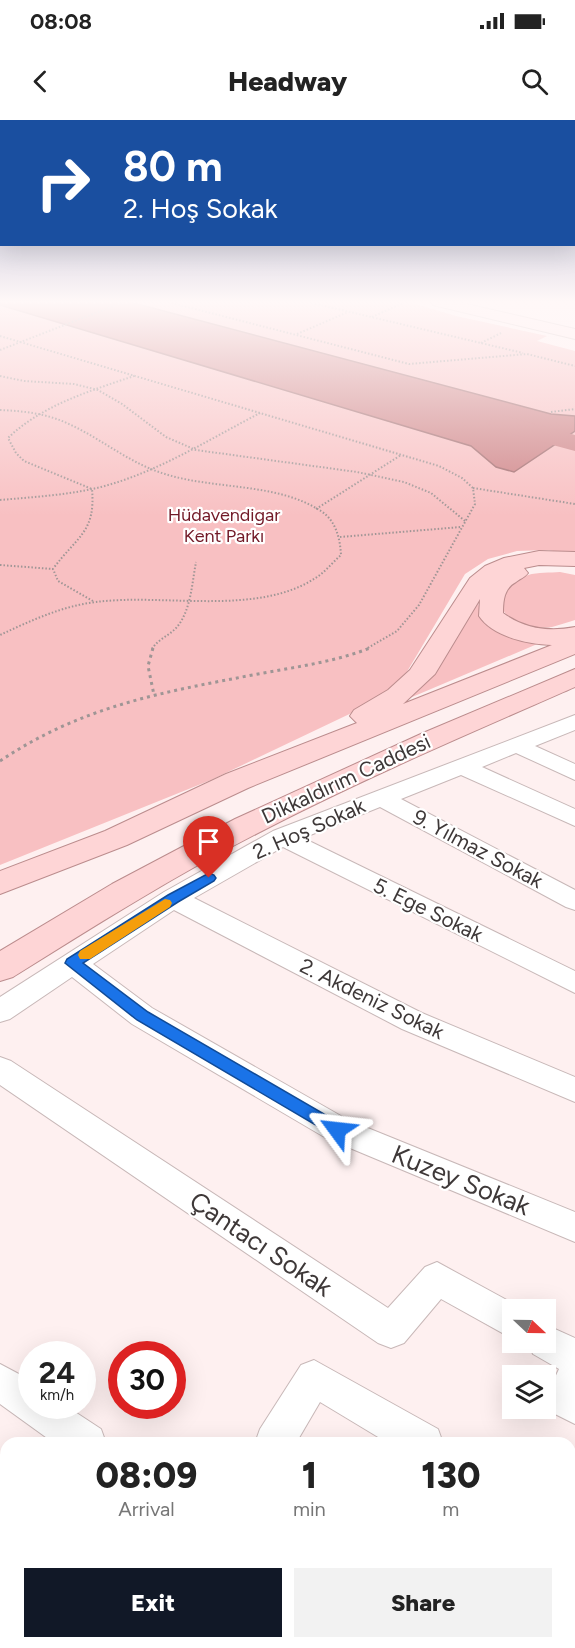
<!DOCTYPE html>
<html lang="en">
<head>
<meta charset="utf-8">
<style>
  body { margin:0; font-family:Figtree,sans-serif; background:#f2f2f2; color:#222; height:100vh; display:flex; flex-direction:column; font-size:22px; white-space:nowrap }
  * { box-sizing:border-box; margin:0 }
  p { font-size:20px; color:#767676 }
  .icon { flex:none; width:33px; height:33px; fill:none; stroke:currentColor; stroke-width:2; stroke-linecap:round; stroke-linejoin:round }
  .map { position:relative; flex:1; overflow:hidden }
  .panel { position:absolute; left:0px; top:1317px; width:576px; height:212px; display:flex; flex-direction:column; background:#fff; border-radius:18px 18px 0 0; box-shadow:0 6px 24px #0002 }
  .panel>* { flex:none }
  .hud { position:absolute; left:0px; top:0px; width:576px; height:126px; box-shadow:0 6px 24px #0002; background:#1a4fa0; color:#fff; overflow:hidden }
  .needle { width:39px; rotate:112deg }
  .fabs { position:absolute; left:502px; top:1179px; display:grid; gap:12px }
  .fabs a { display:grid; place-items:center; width:54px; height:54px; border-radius:0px; background:#fff; box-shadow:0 6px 24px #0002; font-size:30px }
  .speed { position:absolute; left:18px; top:1221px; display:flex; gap:12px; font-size:30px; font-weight:700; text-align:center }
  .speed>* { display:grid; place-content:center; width:78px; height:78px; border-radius:50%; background:#fff; box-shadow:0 6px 24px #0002; line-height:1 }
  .speed small { font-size:15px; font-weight:400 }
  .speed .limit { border:9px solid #d22; background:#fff; color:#111 }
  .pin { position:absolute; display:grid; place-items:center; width:51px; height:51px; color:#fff; margin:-62px -26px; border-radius:50% 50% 50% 0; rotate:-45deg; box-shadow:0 0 6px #0007 }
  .pin .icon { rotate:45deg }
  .me { position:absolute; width:66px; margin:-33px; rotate:300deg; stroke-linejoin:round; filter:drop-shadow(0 0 4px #0008) }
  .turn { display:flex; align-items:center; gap:21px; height:126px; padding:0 24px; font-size:27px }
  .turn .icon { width:78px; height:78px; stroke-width:2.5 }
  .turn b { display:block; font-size:42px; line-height:51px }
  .eta { display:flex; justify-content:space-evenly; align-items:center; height:102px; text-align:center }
  .eta b { font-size:36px; font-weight:800; line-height:42px }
  .action { display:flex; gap:12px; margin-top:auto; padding:12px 24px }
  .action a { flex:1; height:69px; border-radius:0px; background:#111827; color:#fff; font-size:24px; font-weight:800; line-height:69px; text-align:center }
  .action a+a { background:#f2f2f2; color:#222 }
  .status { display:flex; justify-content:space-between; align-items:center; height:42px; padding:0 30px; background:#fff; direction:ltr }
  .status svg { height:16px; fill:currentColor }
  header { display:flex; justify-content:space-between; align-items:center; height:78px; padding:0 24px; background:#fff; font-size:27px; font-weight:800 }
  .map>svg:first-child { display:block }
</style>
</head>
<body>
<div class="status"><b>08:08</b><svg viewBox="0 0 49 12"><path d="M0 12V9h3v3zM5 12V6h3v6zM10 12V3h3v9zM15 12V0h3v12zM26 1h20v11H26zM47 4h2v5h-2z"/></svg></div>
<header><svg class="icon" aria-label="back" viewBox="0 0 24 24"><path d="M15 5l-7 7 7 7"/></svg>Headway<svg class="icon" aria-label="search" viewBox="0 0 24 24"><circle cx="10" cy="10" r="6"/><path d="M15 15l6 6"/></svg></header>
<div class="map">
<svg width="575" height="1528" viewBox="0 0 575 1528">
  <rect width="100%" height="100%" fill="#fef0f0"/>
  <g fill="#f8c0c2">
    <polygon points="0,182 409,182 456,196 547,216 537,221 575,231 575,435 548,430 517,431 488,439 465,454 405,555 381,579 211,660 0,745"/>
    <path d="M560 452 575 455V500C568 502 560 505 552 507 530 510 490 500 506 472 510 463 518 458 528 455 538 452 550 453 560 452Z"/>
    <polygon points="478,481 480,493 542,522 405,580"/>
  </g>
  <polygon fill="#cf8588" stroke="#a46e70" stroke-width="1.5" points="0,182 130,182 551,294 575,296 575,311 514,352 496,347 471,326 0,185"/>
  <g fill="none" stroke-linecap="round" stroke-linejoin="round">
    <polygon fill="#cf8588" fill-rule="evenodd" points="502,295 575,315 575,331 493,309 489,303 493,297"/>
    <g stroke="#c8b8b8" stroke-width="2">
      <g id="street">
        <polygon points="575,595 575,610 535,626 575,644 575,660 516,633 482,647 575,689 575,706 461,655 401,679 575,770 575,790 566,787 380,687 303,718 575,851 575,873 283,727 194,778 422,893 575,957 575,982 402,909 174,790 93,844 152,888 348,1000 575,1092 575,1122 326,1018 132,904 72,857 10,899 0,902 0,877 164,772 273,711"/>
        <polygon points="0,937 11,941 388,1188 425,1147 437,1142 525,1190 513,1190 513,1219 441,1179 404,1223 391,1228 378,1223 0,965"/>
        <polygon points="546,1205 575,1218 575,1304 551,1292 546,1277 559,1249 533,1234 528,1222 546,1222"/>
        <polygon points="314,1240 438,1309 443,1323 388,1323 320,1282 296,1323 255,1323 260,1309 301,1245"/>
        <polygon points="0,1244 32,1261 32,1286 66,1286 101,1309 106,1323 54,1323 0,1284"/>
        <polygon points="570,1390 575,1392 575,1433 570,1431"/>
        <polygon points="0,1478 6,1480 6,1522 10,1522 6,1524 0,1522"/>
        <polygon points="11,1522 58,1522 61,1528 13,1528"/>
        <polygon points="128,1522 172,1522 170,1528 125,1528"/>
        <polygon points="238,1522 281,1522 279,1528 235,1528"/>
        <polygon points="344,1522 392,1522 395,1528 346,1528"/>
      </g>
    </g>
    <g stroke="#c8b8b8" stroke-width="2">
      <polygon id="secondary" points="431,182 458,182 575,209 575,219 433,185"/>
    </g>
    <g stroke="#bb8c8d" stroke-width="2">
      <g id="primary">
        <path d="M539 431 575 432V446L539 445 524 448 528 453C524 458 521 458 516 462 504 468 503 481 503 493 525 509 549 512 575 507V534L248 668 127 725 0 774V751L105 711 226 654 357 603 350 596 354 590 388 570 410 550 470 458 485 446 504 438ZM480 479 479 496C493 517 528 524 552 525L403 584 435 554Z"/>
        <path d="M575 549V567C468 614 360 660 256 714 172 757 93 807 13 857L0 861V831L112 764 235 699 423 613Z"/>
      </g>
    </g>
    <g stroke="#9f9595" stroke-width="2" stroke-dasharray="1.5 2" stroke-linecap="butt">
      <polyline points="168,182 409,244 527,234 575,246"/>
      <polyline points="308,182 523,233"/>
      <polyline points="372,197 405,182"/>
      <polyline points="297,214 348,192"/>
      <polyline points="0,216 439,346 462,358 473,368 475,384 419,485 397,511 366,529"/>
      <polyline points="481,223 501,213"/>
      <polyline points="0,230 124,182"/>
      <polyline points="0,256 24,261 74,264 98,270 122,284 166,317 196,330 357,352 404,362 431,373 465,401"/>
      <path d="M0 290C25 291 49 294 71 305 103 320 131 344 165 354 215 370 276 362 321 391 336 401 340 418 341 435 333 442 326 451 317 457 258 497 164 473 96 482 62 486 30 501 0 515"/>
      <polyline points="551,292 575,289"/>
      <polyline points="473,368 575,384"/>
      <path d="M0 380C34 377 68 375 101 367 158 352 208 320 260 293"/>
      <polyline points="316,389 401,335"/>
      <polyline points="340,417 461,407"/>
      <polyline points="0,445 53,449"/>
      <path d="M93 481 58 461 53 449C76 417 96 413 92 369L24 341 16 333 8 318C42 285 90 271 134 256"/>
      <path d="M152 529C158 519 169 516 177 507 191 490 192 463 196 442"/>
    </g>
    <g stroke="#9f9595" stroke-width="3" stroke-dasharray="3 4" stroke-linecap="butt">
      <polyline points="153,528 148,546 154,575"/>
      <path d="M0 641C82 586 163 572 258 554 296 547 334 542 370 528"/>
    </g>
    <use href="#street" fill="#fff" fill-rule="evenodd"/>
    <use href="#secondary" fill="#ffeaeb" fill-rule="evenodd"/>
    <use href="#primary" fill="#fed5d6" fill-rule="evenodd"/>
  </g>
  <linearGradient id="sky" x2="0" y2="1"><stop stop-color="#9ea1c2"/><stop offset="0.46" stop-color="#fff8f8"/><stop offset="1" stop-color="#fff8f8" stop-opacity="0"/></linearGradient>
  <rect width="575" height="396" fill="url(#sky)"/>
  <polygon fill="#1a73e8" stroke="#114b97" stroke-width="1.5" points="209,753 214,755 216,758 214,761 178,782 83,843 148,892 343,1005 345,1010 343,1014 337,1016 331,1014 137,900 65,843 67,839 168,775"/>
  <polygon fill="#f59e0b" points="165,779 170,780 172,783 170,787 90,839 80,839 78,835 80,831"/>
  <g text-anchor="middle" stroke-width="4.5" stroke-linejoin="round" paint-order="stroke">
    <g font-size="18" fill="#721927" stroke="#fff">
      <text x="224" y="401">Hüdavendigar<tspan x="224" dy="21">Kent Parkı</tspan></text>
    </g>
    <g font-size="21" fill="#3e3838" stroke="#fff">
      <text transform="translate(346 659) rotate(-25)" y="7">Dikkaldırım Caddesi</text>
      <text transform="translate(309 709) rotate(-24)" y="7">2. Hoş Sokak</text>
      <text transform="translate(478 729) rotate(28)" y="7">9. Yılmaz Sokak</text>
      <text transform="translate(428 790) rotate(26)" y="7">5. Ege Sokak</text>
      <text transform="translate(372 879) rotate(26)" y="7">2. Akdeniz Sokak</text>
    </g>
    <g font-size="26" fill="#3e3838" stroke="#fff">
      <text transform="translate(461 1060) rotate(22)" y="9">Kuzey Sokak</text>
      <text transform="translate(261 1124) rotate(34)" y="9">Çantacı Sokak</text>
    </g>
  </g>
</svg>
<div class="fabs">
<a><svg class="needle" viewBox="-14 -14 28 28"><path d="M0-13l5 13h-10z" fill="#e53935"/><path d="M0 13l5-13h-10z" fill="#767676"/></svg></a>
<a><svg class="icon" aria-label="layers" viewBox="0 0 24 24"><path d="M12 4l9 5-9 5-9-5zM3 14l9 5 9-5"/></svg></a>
</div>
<div class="speed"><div>24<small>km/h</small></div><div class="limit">30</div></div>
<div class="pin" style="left:209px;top:758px;background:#d93025"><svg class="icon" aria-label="arrive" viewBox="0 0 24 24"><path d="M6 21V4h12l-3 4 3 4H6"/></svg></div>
<svg class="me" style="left:337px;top:1010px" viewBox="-20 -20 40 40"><path d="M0-17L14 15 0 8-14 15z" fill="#1a73e8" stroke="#fff" stroke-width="4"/></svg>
<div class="hud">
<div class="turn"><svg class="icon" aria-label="right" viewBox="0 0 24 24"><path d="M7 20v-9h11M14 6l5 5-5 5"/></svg><div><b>80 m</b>2. Hoş Sokak</div></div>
</div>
<section class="panel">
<div class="eta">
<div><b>08:09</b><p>Arrival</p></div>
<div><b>1</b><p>min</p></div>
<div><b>130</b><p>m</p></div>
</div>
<div class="action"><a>Exit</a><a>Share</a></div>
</section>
</div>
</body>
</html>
